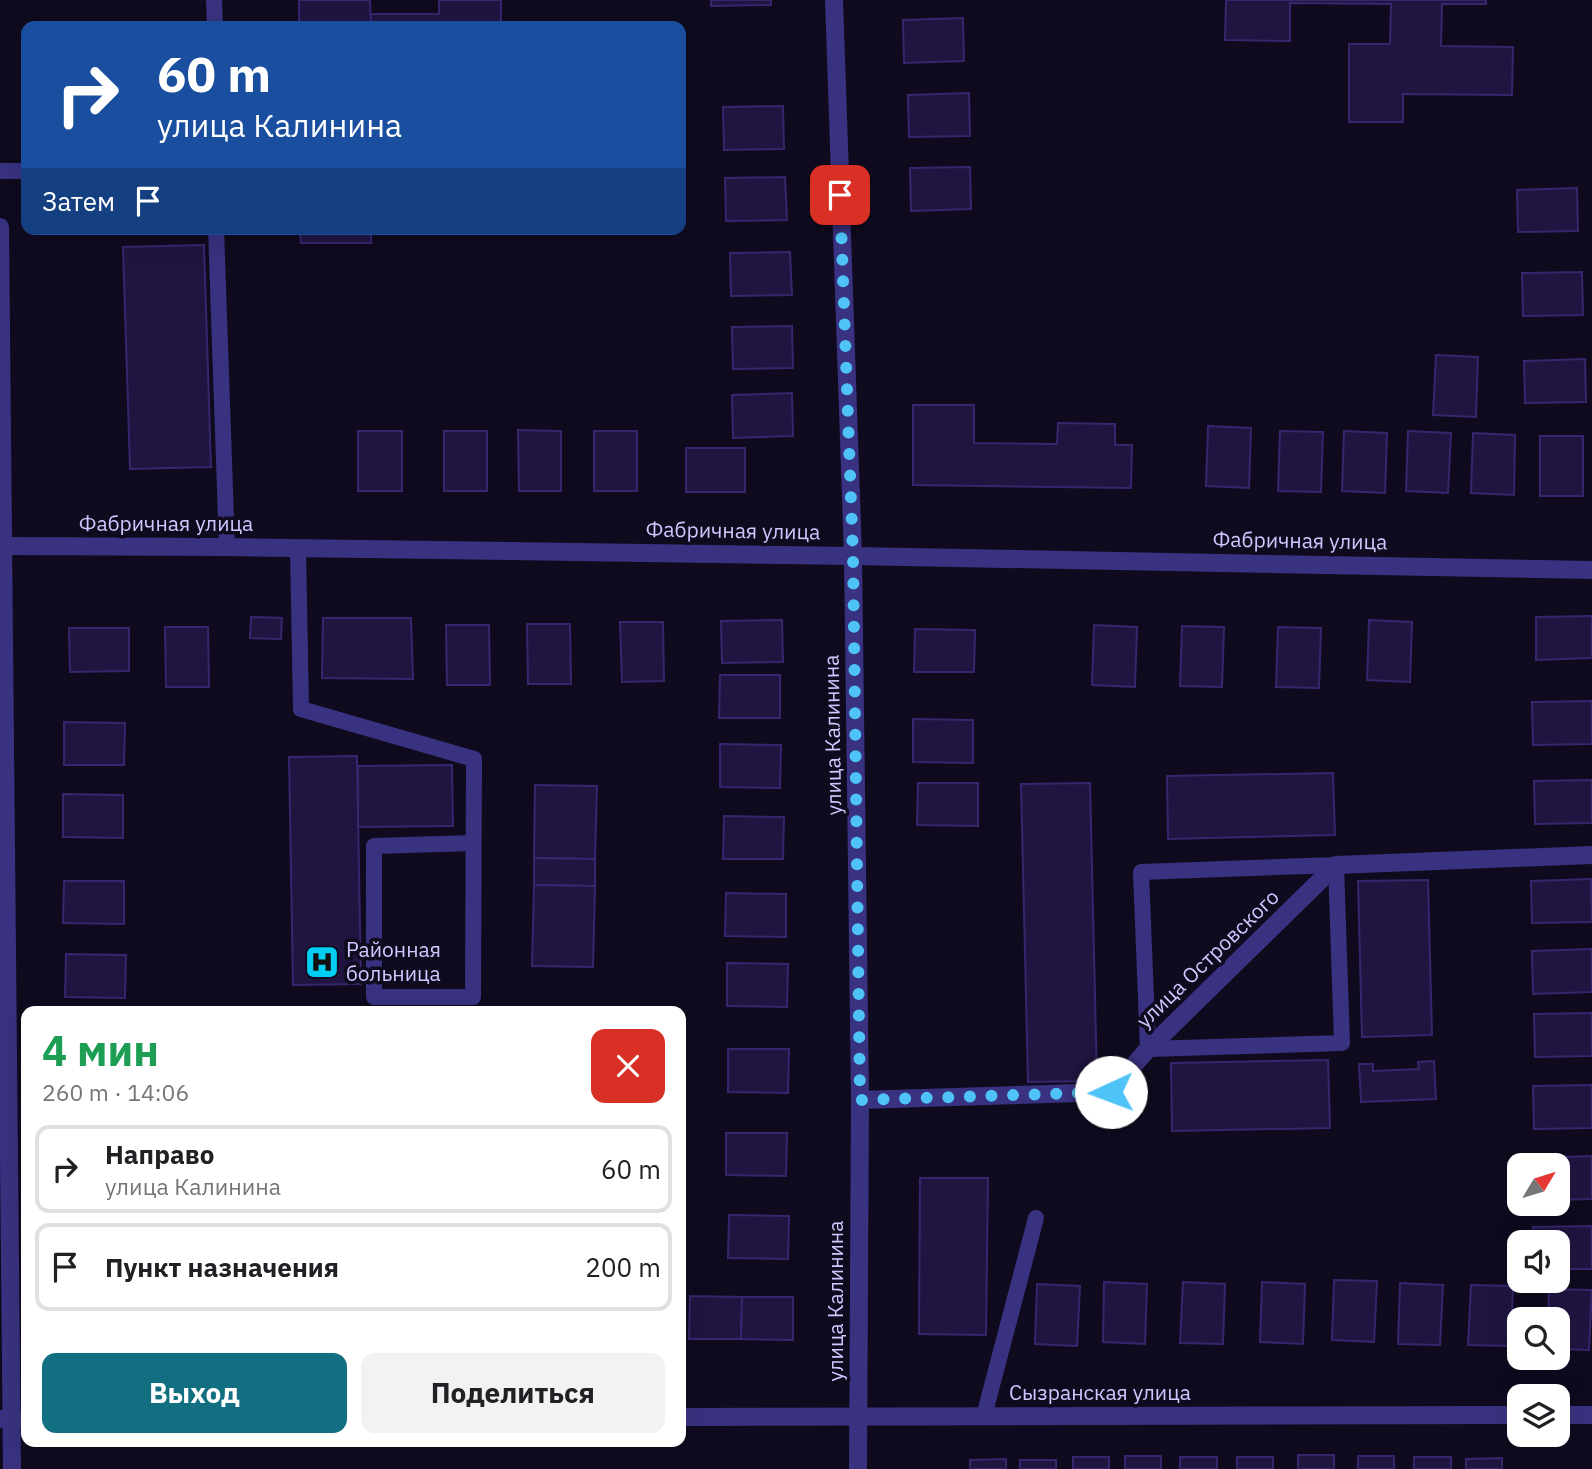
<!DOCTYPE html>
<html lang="ru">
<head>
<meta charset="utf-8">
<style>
  body { margin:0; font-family:"IBM Plex Sans",sans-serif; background:#f2f2f2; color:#202124; height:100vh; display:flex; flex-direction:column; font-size:26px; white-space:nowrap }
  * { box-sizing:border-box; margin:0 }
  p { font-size:23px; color:#757577 }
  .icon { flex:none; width:38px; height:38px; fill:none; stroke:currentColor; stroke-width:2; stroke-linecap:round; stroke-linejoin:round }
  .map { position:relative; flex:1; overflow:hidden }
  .drawer { position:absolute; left:21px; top:1006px; width:665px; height:441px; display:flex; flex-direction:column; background:#fff; border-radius:14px; box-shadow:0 7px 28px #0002 }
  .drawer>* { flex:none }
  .hud { position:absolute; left:21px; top:21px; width:665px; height:214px; border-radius:14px; box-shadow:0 7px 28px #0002; background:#1a4fa0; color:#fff; overflow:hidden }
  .needle { width:46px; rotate:52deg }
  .tools { position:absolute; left:1507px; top:1153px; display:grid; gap:14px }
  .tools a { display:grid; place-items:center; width:63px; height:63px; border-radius:14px; background:#fff; box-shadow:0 7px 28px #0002; font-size:35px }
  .pin { position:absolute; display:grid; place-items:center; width:60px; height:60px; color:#fff; margin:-30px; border-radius:14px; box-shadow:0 4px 10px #0006 }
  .me { position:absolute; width:77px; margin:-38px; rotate:268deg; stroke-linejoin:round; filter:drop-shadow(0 0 5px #0008) }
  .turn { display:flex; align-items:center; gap:24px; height:147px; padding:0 21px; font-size:32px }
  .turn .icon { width:91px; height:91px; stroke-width:2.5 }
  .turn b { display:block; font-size:49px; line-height:60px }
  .then { display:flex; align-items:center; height:66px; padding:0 21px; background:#0003; gap:14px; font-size:26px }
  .round { display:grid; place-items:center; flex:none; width:74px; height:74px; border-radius:14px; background:#f2f2f2 }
  .head { display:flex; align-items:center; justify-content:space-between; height:119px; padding:0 21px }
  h1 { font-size:42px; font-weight:800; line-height:52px; color:#1e9e55 }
  .action { display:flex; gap:14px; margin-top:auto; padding:14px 21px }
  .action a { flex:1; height:80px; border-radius:14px; background:#126f81; color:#fff; font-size:28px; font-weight:800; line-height:80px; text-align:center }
  .action a+a { background:#f2f2f2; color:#202124 }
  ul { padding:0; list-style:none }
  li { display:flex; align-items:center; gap:21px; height:88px; margin:0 14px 10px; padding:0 7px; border:4px solid #e0e0e0; border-radius:14px }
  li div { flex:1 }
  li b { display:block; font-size:26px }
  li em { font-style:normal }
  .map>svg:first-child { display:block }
</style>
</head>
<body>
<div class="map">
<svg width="1592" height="1469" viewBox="0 0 1592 1469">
  <rect width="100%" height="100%" fill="#0f0a1e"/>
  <g fill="#201540" stroke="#37266e" stroke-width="2">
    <polygon points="299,0 370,0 371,26 299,26"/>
    <polygon points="439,0 501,0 501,26 371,26 371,14 439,14"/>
    <polygon points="711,0 771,0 771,5 711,6"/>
    <polygon points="1226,0 1486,0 1486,4 1442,4 1441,46 1513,47 1512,95 1403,94 1403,122 1349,122 1349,44 1390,44 1391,4 1290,3 1290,41 1225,40"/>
    <polygon points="963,18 964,61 904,63 903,20"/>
    <polygon points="969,93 970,136 909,137 908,95"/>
    <polygon points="783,106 784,149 724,150 723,107"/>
    <polygon points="970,167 971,209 911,211 910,168"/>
    <polygon points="785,177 787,220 726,221 725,178"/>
    <polygon points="1577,188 1578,231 1518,232 1517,190"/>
    <polygon points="300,229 371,229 371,243 301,243"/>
    <polygon points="204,245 211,467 130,469 123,247"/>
    <polygon points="790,252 792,295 731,296 730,253"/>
    <polygon points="1582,272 1583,315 1523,316 1522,273"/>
    <polygon points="792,326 793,368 733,369 732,327"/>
    <polygon points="1436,355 1478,357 1476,417 1433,415"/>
    <polygon points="1585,359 1586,402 1525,403 1524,361"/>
    <polygon points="792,393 793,436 733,438 732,395"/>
    <polygon points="913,405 974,405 974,443 1057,444 1058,423 1115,424 1115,445 1132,445 1131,488 913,485"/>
    <polygon points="1208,426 1251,428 1249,488 1206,486"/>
    <polygon points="518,430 561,431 561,491 519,491"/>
    <rect x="358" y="431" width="44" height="60"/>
    <rect x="444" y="431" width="43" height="60"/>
    <rect x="594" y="431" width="43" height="60"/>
    <polygon points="1280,431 1323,432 1321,492 1278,491"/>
    <polygon points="1344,431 1387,433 1385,493 1342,491"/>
    <polygon points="1408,431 1451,433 1448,493 1406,491"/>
    <polygon points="1473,433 1515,435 1514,495 1471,493"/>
    <rect x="1540" y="436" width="43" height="60"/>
    <rect x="686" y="448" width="59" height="44"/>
    <polygon points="1592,616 1592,658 1536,660 1536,617"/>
    <polygon points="251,617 282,618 281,639 250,638"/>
    <polygon points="323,618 411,618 413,679 322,678"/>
    <polygon points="782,620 783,662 722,663 721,621"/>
    <polygon points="1369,620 1412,622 1410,682 1367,680"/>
    <polygon points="620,622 663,622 664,681 622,682"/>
    <polygon points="527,624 570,624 571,684 528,684"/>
    <polygon points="446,625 489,625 490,685 447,685"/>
    <polygon points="1094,625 1137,627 1135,687 1092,685"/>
    <polygon points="1182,626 1224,627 1222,687 1180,686"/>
    <polygon points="165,627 208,627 209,687 166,687"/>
    <polygon points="1278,627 1321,628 1319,688 1276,687"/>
    <polygon points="69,628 129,628 129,671 70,672"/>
    <polygon points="915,629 975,630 974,672 914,672"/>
    <polygon points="720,675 780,675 780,718 719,718"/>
    <polygon points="1592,701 1592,744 1533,745 1532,702"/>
    <polygon points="913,719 973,720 973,763 913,762"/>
    <polygon points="64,722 125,723 124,765 64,765"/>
    <polygon points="720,744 781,745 780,788 720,787"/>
    <polygon points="357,756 361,984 293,985 289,757"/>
    <polygon points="452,765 453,826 358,827 358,766"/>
    <polygon points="1333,773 1335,835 1168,839 1167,776"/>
    <polygon points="1592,780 1592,823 1535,824 1534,781"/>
    <polygon points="918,783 978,783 978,826 917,825"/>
    <polygon points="1090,783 1097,1081 1028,1082 1021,784"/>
    <polygon points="535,785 597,786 595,859 534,858"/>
    <polygon points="63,794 123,795 123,838 63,837"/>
    <polygon points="724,816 784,817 783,859 723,859"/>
    <polygon points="534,858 595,859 595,886 534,885"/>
    <polygon points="1591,879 1592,922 1532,923 1531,881"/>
    <polygon points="1428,880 1432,1035 1362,1037 1358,881"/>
    <polygon points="64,881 124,881 124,924 63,923"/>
    <polygon points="534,885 595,886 593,967 532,966"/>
    <polygon points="726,893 786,894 786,937 725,936"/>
    <polygon points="1592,949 1592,992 1533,994 1532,951"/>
    <polygon points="66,954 126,955 125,998 65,997"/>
    <polygon points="727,963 788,964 787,1007 727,1006"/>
    <polygon points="288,1008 356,1009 356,1012 288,1012"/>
    <rect x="450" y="1009" width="70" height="3"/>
    <polygon points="1592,1013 1592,1056 1535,1057 1534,1014"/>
    <polygon points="728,1049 789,1049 788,1093 728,1092"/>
    <polygon points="1328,1060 1330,1128 1172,1131 1171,1063"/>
    <polygon points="1434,1061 1436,1099 1361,1102 1359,1064 1373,1064 1373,1071 1419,1069 1418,1062"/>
    <polygon points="1592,1085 1592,1128 1534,1129 1533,1086"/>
    <polygon points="726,1133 787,1133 786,1176 726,1175"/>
    <polygon points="1592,1156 1592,1199 1558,1200 1558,1166 1533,1166 1532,1158"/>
    <polygon points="920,1178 988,1178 986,1335 919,1334"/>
    <polygon points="729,1215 789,1216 788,1259 728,1258"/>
    <polygon points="1592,1226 1592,1269 1558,1269 1558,1242 1533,1242 1533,1227"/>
    <polygon points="1334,1280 1377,1281 1374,1342 1332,1340"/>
    <polygon points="1104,1282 1147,1284 1145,1344 1103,1342"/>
    <polygon points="1183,1282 1225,1284 1223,1344 1180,1343"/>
    <polygon points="1262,1282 1305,1284 1303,1344 1260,1342"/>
    <polygon points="1400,1283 1443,1285 1440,1345 1398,1344"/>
    <polygon points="1037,1284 1080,1286 1077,1346 1035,1344"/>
    <polygon points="1471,1285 1513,1286 1511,1346 1468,1345"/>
    <polygon points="1549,1289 1592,1290 1589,1350 1558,1349 1558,1320 1548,1320"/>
    <polygon points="690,1296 742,1297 741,1339 689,1339"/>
    <polygon points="742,1297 793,1297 793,1340 741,1339"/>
    <rect x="1298" y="1455" width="36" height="14"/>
    <rect x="1125" y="1456" width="36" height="13"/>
    <rect x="1358" y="1456" width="36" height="13"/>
    <rect x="1073" y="1457" width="36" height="12"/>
    <rect x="1180" y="1457" width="37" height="12"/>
    <rect x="1237" y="1457" width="36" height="12"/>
    <rect x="1414" y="1457" width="37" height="12"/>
    <polygon points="1502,1458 1502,1469 1466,1469 1466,1459"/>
    <polygon points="1006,1459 1006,1469 970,1469 970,1460"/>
    <rect x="1020" y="1460" width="36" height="9"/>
  </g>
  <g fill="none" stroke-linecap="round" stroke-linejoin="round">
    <g stroke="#393280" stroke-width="16">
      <polyline points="214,0 215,26"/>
      <polyline points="0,171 26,171"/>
      <polyline points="216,229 227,547"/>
      <polyline points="298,548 301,709 474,759 473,997 374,997 374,846 473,843"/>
      <polygon points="1336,865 1342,1043 1148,1049 1141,872"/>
      <polyline points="984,1416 1036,1218"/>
    </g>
    <g stroke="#393280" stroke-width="18">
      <polyline points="834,0 853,556 860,1100 858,1469"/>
      <polyline points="0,546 227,547 853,556 1592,570"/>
      <polyline points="860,1100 1110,1092 1148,1049 1336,865 1592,855"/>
      <polyline points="1558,1415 1592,1415"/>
      <polyline points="681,1417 1519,1415"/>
      <polyline points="0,1419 26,1419"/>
    </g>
    <polyline stroke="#393280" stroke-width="18" points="0,227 12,1469"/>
  </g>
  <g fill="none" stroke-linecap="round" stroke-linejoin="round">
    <polyline stroke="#4fc3f7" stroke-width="12" stroke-dasharray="0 21.6" points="840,195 853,556 860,1100 1111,1092"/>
  </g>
  <defs>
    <g id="hospital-square" transform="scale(1.75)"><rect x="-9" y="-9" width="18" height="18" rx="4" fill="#00cef2" stroke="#0f0a1e"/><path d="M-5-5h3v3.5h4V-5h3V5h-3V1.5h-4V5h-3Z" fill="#111"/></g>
  </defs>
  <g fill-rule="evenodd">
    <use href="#hospital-square" x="322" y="962"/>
  </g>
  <g text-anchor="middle" stroke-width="7" stroke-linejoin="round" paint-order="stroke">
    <g font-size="21" fill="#d0c7ff" stroke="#0f0a1e">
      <text x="166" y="531">Фабричная улица</text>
      <text transform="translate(733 531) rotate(1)" y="7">Фабричная улица</text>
      <text transform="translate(1300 541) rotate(1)" y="7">Фабричная улица</text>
      <text transform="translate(833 735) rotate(-91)" y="7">улица Калинина</text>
      <text transform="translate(1208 959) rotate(-44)" y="7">улица Островского</text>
      <text transform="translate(836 1301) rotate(-90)" y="7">улица Калинина</text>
      <text x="1100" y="1400">Сызранская улица</text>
    </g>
    <g font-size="21" fill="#d0c7ff" stroke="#0f0a1e" text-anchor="start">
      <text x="346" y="957">Районная<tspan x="346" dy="24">больница</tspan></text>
    </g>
  </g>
</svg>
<div class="tools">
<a><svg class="needle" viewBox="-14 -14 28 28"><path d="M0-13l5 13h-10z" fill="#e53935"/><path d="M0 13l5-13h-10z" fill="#757577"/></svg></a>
<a><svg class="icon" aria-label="sound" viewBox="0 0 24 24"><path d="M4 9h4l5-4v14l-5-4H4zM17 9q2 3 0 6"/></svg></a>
<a><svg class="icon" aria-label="search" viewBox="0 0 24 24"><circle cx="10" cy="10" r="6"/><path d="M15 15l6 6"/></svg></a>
<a><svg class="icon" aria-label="layers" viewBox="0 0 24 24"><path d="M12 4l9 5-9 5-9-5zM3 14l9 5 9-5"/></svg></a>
</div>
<div class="pin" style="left:840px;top:195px;background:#d93025"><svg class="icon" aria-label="arrive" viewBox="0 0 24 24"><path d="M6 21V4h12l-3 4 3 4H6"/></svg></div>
<svg class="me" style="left:1111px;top:1092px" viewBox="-20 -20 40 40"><circle r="19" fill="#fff"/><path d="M0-13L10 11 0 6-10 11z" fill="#4fc3f7"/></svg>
<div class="hud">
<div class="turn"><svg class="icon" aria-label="right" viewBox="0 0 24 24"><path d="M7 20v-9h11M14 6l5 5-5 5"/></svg><div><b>60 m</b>улица Калинина</div></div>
<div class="then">Затем<svg class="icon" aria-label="arrive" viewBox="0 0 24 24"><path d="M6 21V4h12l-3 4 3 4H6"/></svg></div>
</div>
<section class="drawer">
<div class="head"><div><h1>4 мин</h1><p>260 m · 14:06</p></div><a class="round" style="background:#d93025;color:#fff"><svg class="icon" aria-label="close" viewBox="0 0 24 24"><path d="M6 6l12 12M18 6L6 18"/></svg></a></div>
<ul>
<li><svg class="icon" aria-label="right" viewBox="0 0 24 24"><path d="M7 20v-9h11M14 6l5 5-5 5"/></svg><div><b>Направо</b><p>улица Калинина</p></div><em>60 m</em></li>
<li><svg class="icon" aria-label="arrive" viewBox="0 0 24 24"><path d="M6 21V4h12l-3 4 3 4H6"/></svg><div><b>Пункт назначения</b></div><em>200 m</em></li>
</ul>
<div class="action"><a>Выход</a><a>Поделиться</a></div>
</section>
</div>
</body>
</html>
